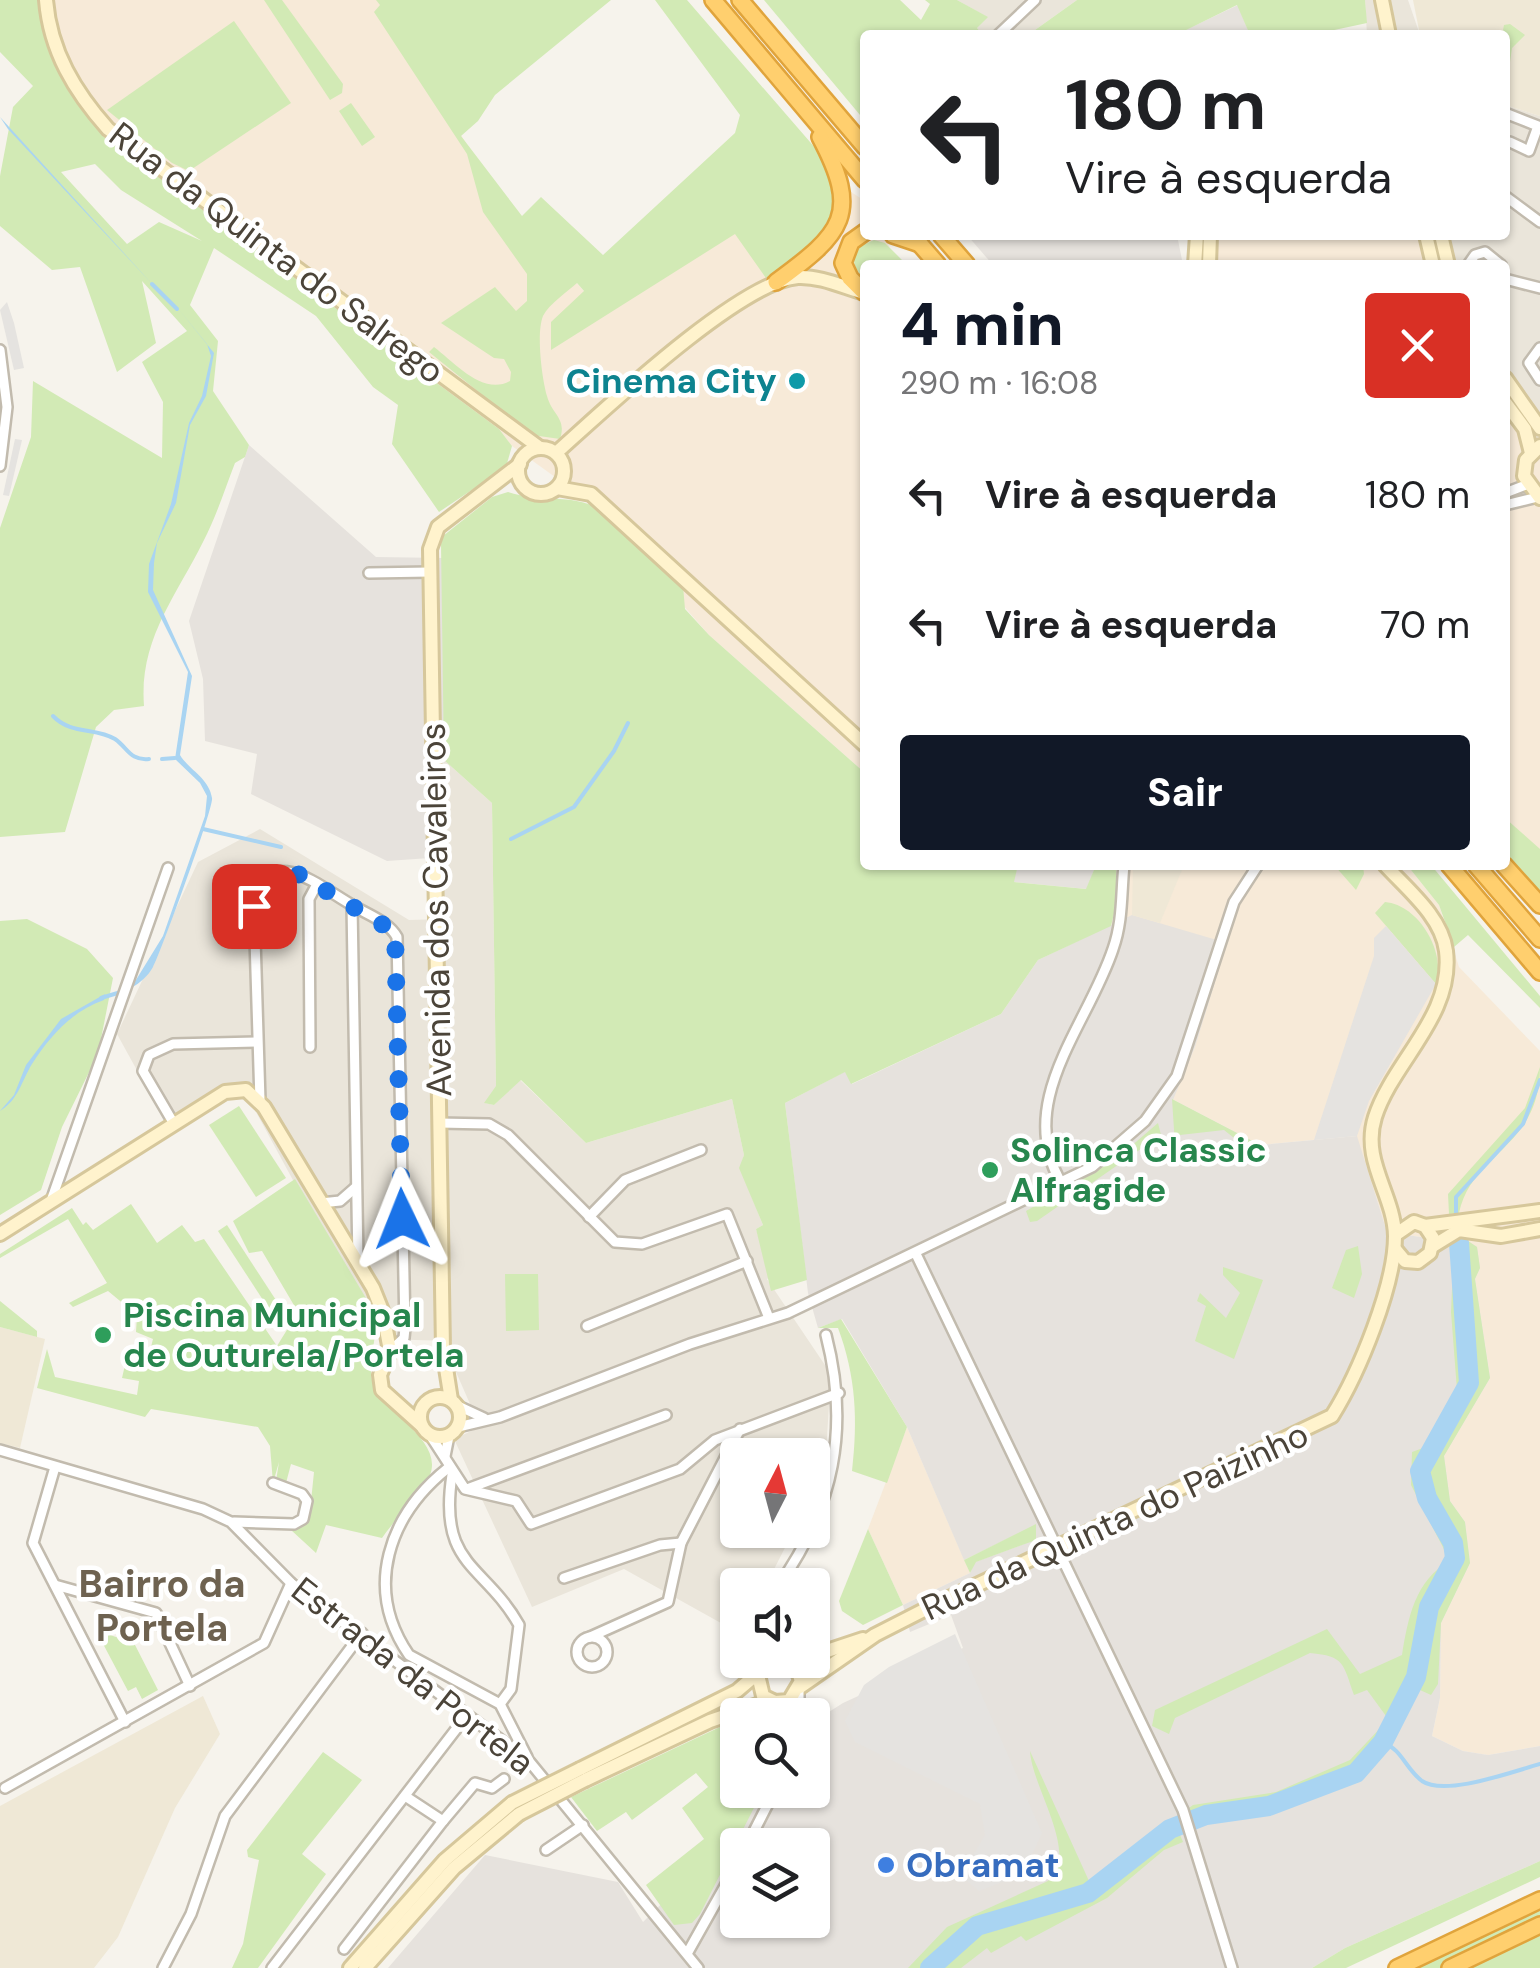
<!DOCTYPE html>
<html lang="pt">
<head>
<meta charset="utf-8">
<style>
  body { margin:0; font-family:"DM Sans",sans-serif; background:#f6f6f6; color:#202124; height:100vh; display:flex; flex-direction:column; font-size:38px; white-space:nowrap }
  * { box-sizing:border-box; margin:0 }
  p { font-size:32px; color:#757577 }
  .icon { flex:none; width:55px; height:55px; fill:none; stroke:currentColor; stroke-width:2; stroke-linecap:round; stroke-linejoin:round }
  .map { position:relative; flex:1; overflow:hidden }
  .drawer { position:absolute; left:860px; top:260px; width:650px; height:610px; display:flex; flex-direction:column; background:#fff; border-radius:10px; box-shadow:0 2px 8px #0004 }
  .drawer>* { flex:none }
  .hud { position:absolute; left:860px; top:30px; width:650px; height:210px; border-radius:10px; box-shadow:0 2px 8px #0004; background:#fff; color:#202124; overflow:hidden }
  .needle { width:65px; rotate:6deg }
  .fabs { position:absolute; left:720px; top:1438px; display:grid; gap:20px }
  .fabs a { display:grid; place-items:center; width:110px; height:110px; border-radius:10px; background:#fff; box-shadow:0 2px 8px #0004; font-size:50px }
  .pin { position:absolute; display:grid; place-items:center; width:85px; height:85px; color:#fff; margin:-42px; border-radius:20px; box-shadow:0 5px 15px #0006 }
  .me { position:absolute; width:110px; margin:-55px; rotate:358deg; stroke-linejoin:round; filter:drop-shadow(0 0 8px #0008) }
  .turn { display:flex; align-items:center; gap:35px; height:210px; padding:0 40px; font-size:45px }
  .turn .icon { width:130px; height:130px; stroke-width:2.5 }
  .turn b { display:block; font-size:70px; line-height:85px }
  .round { display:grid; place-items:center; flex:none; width:105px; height:105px; border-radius:10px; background:#f6f6f6 }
  .headline { display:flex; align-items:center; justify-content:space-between; height:170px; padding:0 40px }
  h1 { font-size:60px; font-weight:800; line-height:75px; color:#111827 }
  .primary-button { display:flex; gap:20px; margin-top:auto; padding:20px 40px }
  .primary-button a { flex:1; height:115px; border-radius:10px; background:#111827; color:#fff; font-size:40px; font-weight:800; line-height:115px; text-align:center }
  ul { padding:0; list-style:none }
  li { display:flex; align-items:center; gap:30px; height:130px; padding:0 40px }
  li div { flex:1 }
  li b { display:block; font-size:38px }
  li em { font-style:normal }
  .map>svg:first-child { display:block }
</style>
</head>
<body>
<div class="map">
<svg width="1540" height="1968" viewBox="0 0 1540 1968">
  <rect width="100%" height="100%" fill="#f6f3ec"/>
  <g fill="#eae5da">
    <polygon points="957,0 1077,0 1028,35 983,35 977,28 987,17"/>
    <polygon points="1365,0 1408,0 1420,35 1367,35"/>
    <polygon points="1505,105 1540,116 1540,446 1505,392 1505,265 1440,265 1431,235 1505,235"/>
    <polygon points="444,760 492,803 496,1087 485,1103 494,1105 520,1080 586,1143 732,1099 744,1155 740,1168 763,1225 756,1229 771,1277 767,1279 831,1374 825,1468 813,1493 812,1455 738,1455 738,1530 794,1530 766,1585 738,1585 737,1632 624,1569 532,1607 454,1439 480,1427 453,1365 452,1341 379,1339 249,1099 234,1096 172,1134 117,1034 198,862 260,829 409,920 443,919"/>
  </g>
  <g fill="#f7ead8">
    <polygon points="41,0 379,0 487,178 588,296 772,141 865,201 865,235 886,235 894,265 865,265 865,773 709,635 598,508 512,446 498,429 104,137 65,88 47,42"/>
    <polygon points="1192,235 1431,235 1440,265 1188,265"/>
    <polygon points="1505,392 1540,446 1540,872 1505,836"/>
    <polygon points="1116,865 1407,865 1439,905 1459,967 1540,1051 1540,1746 1488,1755 1463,1751 1432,1736 1440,1698 1441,1623 1470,1563 1465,1522 1450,1501 1444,1456 1490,1378 1475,1279 1480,1268 1465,1239 1454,1242 1387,1232 1356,1136 1260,1145 1172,1099 1195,1047 1111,926 1117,902"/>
    <polygon points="907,1427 970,1573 903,1605 868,1529"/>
  </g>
  <g fill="#e6e2dd" fill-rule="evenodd">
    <polygon points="1238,5 1250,35 1175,35"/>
    <polygon points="967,235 1177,235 1183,265 993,265"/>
    <polygon points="249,445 376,557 444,558 444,857 387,861 251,794 257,754 205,741 203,679 189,621"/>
    <polygon points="1018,865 1096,865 1087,889 1013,882"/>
    <path d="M1132 915 1227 943 1195 1047 1173 1100 1260 1145 1357 1136 1387 1232 1454 1242 1465 1239 1477 1247 1480 1268 1475 1279 1490 1378 1444 1456 1450 1501 1465 1522 1470 1563 1441 1623 1440 1698 1432 1736 1463 1751 1488 1755 1540 1746V1861L1345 1948 1312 1968H388L485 1855 618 1882 643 1922 719 1847 748 1790H812L813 1722 843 1703 963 1648 951 1615 910 1632 903 1605 970 1573 975 1562 1024 1544 1036 1525 964 1560 907 1427 842 1319 818 1328 808 1293 785 1103 846 1071 852 1084 1001 1014 1038 960ZM738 1845H812V1920H738Z"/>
  </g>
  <g fill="#efe8d6">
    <polygon points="1413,0 1540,0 1540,116 1505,105 1505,35 1420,35"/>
    <polygon points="1133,865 1184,865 1160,923 1132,915"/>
    <polygon points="0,1327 45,1339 20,1448 0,1443"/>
    <polygon points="203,1696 220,1734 175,1808 118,1937 94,1968 0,1968 0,1806"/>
  </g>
  <g fill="#d2eab5" fill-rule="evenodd">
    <path d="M0 0H41C49 56 67 94 104 137L499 429 512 446 506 467 439 512 392 444 398 405 373 387 316 316 214 248 190 305 218 341 213 391 249 445 245 457 235 463C225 489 216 517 203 542 175 598 139 640 144 706L114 710 96 727 65 832 0 837V528L31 437 33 381 162 458 163 402 142 362 187 331 142 281 156 343 117 372 80 267 52 270 0 226V176L13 107 33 86 0 52ZM95 164 121 190 202 241 159 222 127 244 61 172Z"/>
    <polygon points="264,0 282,0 343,84 342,93 330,100"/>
    <path d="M376 0H611L495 95 478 121 461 136 522 216 541 197 603 255 735 133 740 115 655 0H687L836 172C853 223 802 253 768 281L735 234 551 350V322L584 291 577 283C567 292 549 304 543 316 536 333 542 379 547 396 552 415 567 418 560 439L532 435 429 352 434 347C455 363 483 396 510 381L511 372 504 359 494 358 441 323 495 287 516 311 527 301V274L483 212 467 154 374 12 380 5Z"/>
    <polygon points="764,0 900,0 921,20 930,4 925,0 957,0 988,17 977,28 983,35 865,35 865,121"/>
    <polygon points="1077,0 1365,0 1367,23 1311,35 1250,35 1237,5 1176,35 1028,35"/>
    <polygon points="234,21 291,103 189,171 172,163 107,110"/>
    <polygon points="1510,24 1525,35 1512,48 1505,97 1502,35 1504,25"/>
    <polygon points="351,103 375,137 362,146 339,111"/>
    <path d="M874 240 885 243 907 265H865V278C854 270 853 262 854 249Z"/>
    <path d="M508 492C538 502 571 494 598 508L683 586 685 609 709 635 865 773V865H1018L1014 882 1086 889 1096 865H1116L1117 902 1111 926 1038 960 1001 1014 851 1084 845 1072 785 1103 807 1280 771 1291 756 1229 763 1225 739 1168 744 1155 732 1099 586 1143 521 1080 494 1105 484 1103 496 1086 492 803 444 760 441 544 443 536 492 497Z"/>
    <polygon points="1505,818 1540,849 1540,894 1505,851"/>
    <polygon points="1334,865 1363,865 1364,874 1356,890"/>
    <polygon points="1407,865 1431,865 1540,996 1540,1008 1468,935 1454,947 1439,905"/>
    <path d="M1385 902C1419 905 1446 952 1436 984L1375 913Z"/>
    <polygon points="27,919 87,949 113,978 98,1054 62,1127 41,1190 0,1215 0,921"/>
    <path d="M1540 1067C1540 1148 1472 1152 1459 1213L1449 1214 1448 1194 1525 1108Z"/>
    <polygon points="1172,1099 1260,1145 1247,1162 1248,1149 1224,1130 1180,1135 1180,1146 1175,1145"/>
    <polygon points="239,1106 286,1178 256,1197 209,1125"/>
    <polygon points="1158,1123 1161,1135 1037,1221 1030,1222 1026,1211 1115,1160"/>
    <path d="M295 1179 373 1310C380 1337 367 1359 372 1380 381 1412 444 1439 430 1475 428 1482 390 1526 382 1538L326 1525 316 1553 291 1530 309 1521 314 1472 291 1464 286 1483 276 1481 279 1462 273 1483 270 1446 258 1427 151 1409 145 1417 37 1388 47 1349 55 1377 137 1395 139 1381 122 1378 125 1365 149 1355 153 1339 136 1332 137 1315 108 1291 73 1307 69 1303 107 1283 68 1219 0 1258V1254L72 1208 83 1225 86 1222 93 1230 131 1204 157 1243 182 1225 195 1242 204 1239 277 1346 298 1312 262 1251 249 1253 233 1221Z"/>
    <polygon points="227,1225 287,1317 278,1323 218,1231"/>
    <path d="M1465 1239 1477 1247 1480 1268 1475 1279 1490 1378 1444 1456 1450 1501 1465 1522 1470 1563 1441 1623 1438 1684 1431 1695 1420 1690 1393 1738 1358 1780 1264 1814 1196 1821 1178 1830 1183 1842 1164 1850 1107 1898 1026 1941 1021 1936 991 1953 987 1948 961 1968H908L947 1927 1048 1881C1081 1856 1032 1788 1030 1751L1089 1881 1193 1805 1276 1792 1350 1760 1384 1724 1386 1716 1367 1690 1354 1695C1343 1664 1345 1656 1310 1653L1175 1718 1169 1734 1152 1726 1155 1710 1327 1629 1360 1674 1402 1655C1408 1618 1415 1580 1450 1561L1411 1485 1412 1452 1423 1448 1457 1390 1451 1312 1454 1242Z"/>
    <polygon points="1358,1246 1362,1274 1354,1298 1332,1288 1346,1250"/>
    <polygon points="1223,1267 1263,1280 1234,1359 1195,1341 1206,1306 1197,1301 1200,1293 1226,1318 1240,1293 1223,1275"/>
    <polygon points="505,1274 538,1274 539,1330 506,1331"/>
    <polygon points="0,1301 37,1331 37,1337 0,1327"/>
    <path d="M841 1319 907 1427 887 1483 852 1471C858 1420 856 1376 838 1328H818Z"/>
    <polygon points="1036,1524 1036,1540 976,1562 970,1573 964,1560"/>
    <polygon points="868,1529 903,1605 863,1625 842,1611 839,1601"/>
    <polygon points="104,1633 134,1643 158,1690 142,1699 136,1687 128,1691 101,1640"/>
    <polygon points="737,1719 738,1790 763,1790 700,1914 692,1923 674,1925 646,1885 704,1839 682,1808 708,1787 696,1773 632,1820 626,1812 597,1831 571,1797"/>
    <polygon points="323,1752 362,1780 302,1854 326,1874 258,1968 232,1968 243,1944 259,1860 248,1857 247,1850"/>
    <polygon points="1540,1861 1540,1877 1346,1968 1312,1968 1345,1948"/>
    <polygon points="1540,1910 1540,1968 1418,1968"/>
  </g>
  <g fill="#e5e3e0">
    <polygon points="7,302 14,323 24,368 14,370 0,310"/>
    <polygon points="15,439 22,440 9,496 3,495"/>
    <polygon points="1386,926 1436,984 1369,1101 1357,1136 1314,1140 1374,956 1374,938"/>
    <polygon points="955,1634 1042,1833 1023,1874 979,1891 961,1876 985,1835 980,1804 855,1742 845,1721 864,1685 889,1667"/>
  </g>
  <g fill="#a9d4f2">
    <polygon points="0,117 153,285 8,129"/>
    <path d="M176 306 214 353 206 396 190 425 176 503 157 543 154 563 153 590 192 676 180 755C189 770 209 778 212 798 214 807 161 952 153 967 148 976 140 983 131 988L163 936 205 816 207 796 200 783 175 759 188 672 148 592 149 564 171 504 189 423 202 396 211 356 207 344Z"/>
    <path d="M105 994 104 1000C72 1011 50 1036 32 1064 21 1082 19 1099 0 1111L14 1095 26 1065 61 1019Z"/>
  </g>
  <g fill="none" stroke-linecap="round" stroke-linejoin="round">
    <g stroke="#a9d4f2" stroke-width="4">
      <polyline points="152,284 177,309"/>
      <path d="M53 716C71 735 96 727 115 739 128 748 130 761 149 759"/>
      <polyline points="162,759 175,758"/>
      <polyline points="203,829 281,847"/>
      <polyline points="511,839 574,807 614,751 628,723"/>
      <polyline points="101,998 121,992"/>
      <polyline points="1456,1213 1456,1197 1523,1124 1540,1080"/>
      <path d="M1383 1742C1402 1750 1406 1769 1422 1781 1445 1797 1514 1771 1540 1764"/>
    </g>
    <polyline stroke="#a9d4f2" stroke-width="20" points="930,1968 977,1926 1088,1893 1170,1829 1206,1815 1269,1806 1356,1773 1383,1742 1416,1677 1429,1607 1455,1558 1453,1543 1427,1498 1420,1471 1469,1383 1459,1243"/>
    <g stroke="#c2bbae" stroke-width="14">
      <g id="street">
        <polyline points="998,35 1035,0"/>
        <polyline points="1505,113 1538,126 1529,151 1510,142"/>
        <polyline points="1505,196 1540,222"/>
        <polyline points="1468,265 1475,255 1485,252 1501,265"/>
        <polyline points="1505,279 1540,288"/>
        <polyline points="1540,348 1529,363 1540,380"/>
        <polyline points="0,350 7,407 0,466"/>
        <polyline points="1505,493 1526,485"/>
        <polyline points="1505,505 1538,497"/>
        <polyline points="369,573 430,572"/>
        <polyline points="352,905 358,1262"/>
        <polyline points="310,1047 309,899 317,884"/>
        <path d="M260 1101 254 906C266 839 320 887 352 905 368 915 388 921 397 937L405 1328 404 1338 390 1351"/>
        <polyline points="439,1123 489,1124 508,1135 615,1242 642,1244 727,1214 769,1318"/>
        <polyline points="174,1124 143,1071 149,1055 173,1044 256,1042"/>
        <path d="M1060 1181C1015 1100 1088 1025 1113 949 1123 921 1121 894 1124 865"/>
        <polyline points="51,1201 168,868"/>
        <polyline points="321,1203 340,1201 356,1187"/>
        <polyline points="589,1217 625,1180 701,1150"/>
        <polyline points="916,1254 1183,1810 1232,1968"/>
        <polyline points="587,1326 747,1261"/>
        <polyline points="456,1405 484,1418"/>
        <polyline points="458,1427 500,1417 690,1344 788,1313 1092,1167 1145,1121 1177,1076 1234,902 1258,865"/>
        <polyline points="430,1435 465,1489 516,1501 531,1524 680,1469 715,1440 839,1393"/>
        <polyline points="0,1450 203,1509 231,1522 291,1583 529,1761 698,1968"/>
        <polyline points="445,1456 449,1436"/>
        <polyline points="55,1467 33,1543 125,1722"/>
        <path d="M448 1468C389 1515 363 1588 409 1655L500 1704 527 1757"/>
        <path d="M452 1475C438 1567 484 1563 519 1625L511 1689 500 1704"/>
        <polyline points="467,1489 666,1415"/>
        <polyline points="234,1522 294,1524 303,1519 307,1501 302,1494 273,1483"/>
        <polyline points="564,1578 660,1545 681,1543"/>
        <polyline points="55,1585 156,1613 190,1686"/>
        <path d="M779 1585C834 1507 850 1428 826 1335"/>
        <polyline points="590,1637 668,1602 681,1543 740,1429"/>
        <circle cx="592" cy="1652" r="15"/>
        <polyline points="799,1690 799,1715"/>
        <polyline points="775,1702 785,1715"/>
        <polyline points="5,1788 264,1643 291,1583"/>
        <polyline points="405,1796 443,1821 475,1783 492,1788 504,1779"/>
        <polyline points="747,1845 775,1790"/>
        <polyline points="546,1850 583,1825"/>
        <polyline points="344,1949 443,1821"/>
        <polyline points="688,1952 738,1863"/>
        <polyline points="163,1968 191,1914 225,1816 362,1633"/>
        <polyline points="272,1968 467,1715"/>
      </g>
    </g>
    <g stroke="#d6c79b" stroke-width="18">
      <g id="secondary">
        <path d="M46 0C50 51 75 92 108 129L540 448"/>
        <polyline points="1382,0 1389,35"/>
        <polyline points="1426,235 1433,265"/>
        <polyline points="1441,235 1448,265"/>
        <polyline points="1195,265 1197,235"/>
        <polyline points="1209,265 1210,235"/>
        <polyline points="1505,378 1540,428"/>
        <polyline points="1505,402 1525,429 1531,453"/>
        <polyline points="1540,446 1526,460 1524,476 1540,498"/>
        <circle cx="541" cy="471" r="23"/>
        <path d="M556 453C602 412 740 281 798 277 821 276 843 287 865 293"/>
        <polyline points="557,488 591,494 865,745"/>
        <polyline points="1425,1226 1540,1211"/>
        <polyline points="0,1234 225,1092 246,1090 264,1107 373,1288 383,1313 390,1351 380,1375 382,1390 421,1425"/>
        <polyline points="1433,1246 1459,1230 1501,1236 1540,1229"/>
        <polyline points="1395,1249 1405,1261 1418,1262 1430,1253 1433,1238 1425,1226 1414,1222 1395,1235"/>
        <circle cx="440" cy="1417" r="20"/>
        <polyline points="451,1400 443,1349 430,549 438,527 520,464"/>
        <polyline points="812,1656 863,1639"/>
        <polyline points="758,1675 763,1696 775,1702 789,1701 801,1681 797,1669 785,1660"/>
        <path d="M800 1687 875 1635 922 1611 1332 1416C1359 1373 1395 1285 1395 1236 1394 1194 1361 1161 1375 1117 1393 1061 1454 1016 1446 951 1442 917 1407 889 1385 865"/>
        <polyline points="580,1769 737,1691 773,1660"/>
        <polyline points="585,1780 710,1721 769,1701"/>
        <polyline points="350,1968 445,1860 512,1803"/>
        <polyline points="365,1968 454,1868 519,1814"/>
      </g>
    </g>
    <g stroke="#e0a43c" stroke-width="20">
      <g id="highway">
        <polyline points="713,0 865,180"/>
        <polyline points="740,0 865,147"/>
        <polyline points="865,232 851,242 843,263 850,278 865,293"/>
        <polyline points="893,235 920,244"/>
        <polyline points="912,235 938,265"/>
        <polyline points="941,235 967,265"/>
        <path d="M776 282C843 233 861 214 820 137"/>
        <polyline points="1449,865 1540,972"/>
        <polyline points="1476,865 1540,939"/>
        <polyline points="1504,865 1540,905"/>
        <polyline points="1397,1968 1540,1900"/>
        <polyline points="1450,1968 1540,1925"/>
      </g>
    </g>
    <use href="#street" stroke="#fff" stroke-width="9"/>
    <use href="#secondary" stroke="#fff3cd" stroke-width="12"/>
    <use href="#highway" stroke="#ffcf6e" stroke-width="15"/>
    <g stroke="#d6c79b" stroke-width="18" stroke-linecap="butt">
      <g id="secondary-bridge">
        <polyline points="512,1803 580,1769"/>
        <polyline points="519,1814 585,1780"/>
      </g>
    </g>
    <use href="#secondary-bridge" stroke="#fff3cd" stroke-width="12"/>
  </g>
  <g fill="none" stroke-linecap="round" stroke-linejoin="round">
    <path stroke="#1a73e8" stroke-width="18" stroke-dasharray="0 32.4" d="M254 906C258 883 269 872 293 871L395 932 402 1219"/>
  </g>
  <circle fill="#0f9aa8" stroke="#fff" stroke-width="4" cx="797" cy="381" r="10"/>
  <g fill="#2e9e5b" stroke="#fff" stroke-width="4">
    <circle cx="990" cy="1170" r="10"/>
    <circle cx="103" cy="1335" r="10"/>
  </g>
  <circle fill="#3f7fe0" stroke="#fff" stroke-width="4" cx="886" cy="1865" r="10"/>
  <g text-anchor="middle" stroke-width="9" stroke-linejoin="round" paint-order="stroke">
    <g font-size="35" fill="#4b4439" stroke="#fff">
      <text transform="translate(277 253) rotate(37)" y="12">Rua da Quinta do Salrego</text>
      <text transform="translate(436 910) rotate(-91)" y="12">Avenida dos Cavaleiros</text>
      <text transform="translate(1115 1521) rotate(-25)" y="12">Rua da Quinta do Paizinho</text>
      <text transform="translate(413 1676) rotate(38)" y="12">Estrada da Portela</text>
    </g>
    <g font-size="35" font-weight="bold" fill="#0d838f" stroke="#fff" text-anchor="end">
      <text x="777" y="393">Cinema City</text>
    </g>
    <g font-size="35" font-weight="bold" fill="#27864d" stroke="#fff" text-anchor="start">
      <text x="1010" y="1162">Solinca Classic<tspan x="1010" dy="40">Alfragide</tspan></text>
      <text x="123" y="1327">Piscina Municipal<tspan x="123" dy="40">de Outurela/Portela</tspan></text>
    </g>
    <g font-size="35" font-weight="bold" fill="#366cbe" stroke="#fff" text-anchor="start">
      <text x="906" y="1877">Obramat</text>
    </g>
    <g font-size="38" font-weight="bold" fill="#6e6250" stroke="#fff">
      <text x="162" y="1597">Bairro da<tspan x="162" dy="44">Portela</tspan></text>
    </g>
  </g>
</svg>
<div class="fabs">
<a><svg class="needle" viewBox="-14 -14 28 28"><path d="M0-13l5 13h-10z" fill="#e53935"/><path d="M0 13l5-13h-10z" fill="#757577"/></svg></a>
<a><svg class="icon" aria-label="sound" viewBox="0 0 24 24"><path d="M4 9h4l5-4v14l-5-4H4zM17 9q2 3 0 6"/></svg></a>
<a><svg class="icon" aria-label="search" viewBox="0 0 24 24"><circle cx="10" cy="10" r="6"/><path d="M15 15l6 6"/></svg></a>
<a><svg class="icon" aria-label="layers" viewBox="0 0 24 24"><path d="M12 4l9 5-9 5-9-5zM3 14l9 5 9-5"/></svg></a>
</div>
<div class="pin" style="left:254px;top:906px;background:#d93025"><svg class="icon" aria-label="arrive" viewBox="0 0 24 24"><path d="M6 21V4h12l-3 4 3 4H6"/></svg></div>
<svg class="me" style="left:402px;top:1219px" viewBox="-20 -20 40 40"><path d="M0-17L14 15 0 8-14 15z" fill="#1a73e8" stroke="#fff" stroke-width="4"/></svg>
<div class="hud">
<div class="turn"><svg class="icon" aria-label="left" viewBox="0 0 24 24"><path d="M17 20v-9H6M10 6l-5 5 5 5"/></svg><div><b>180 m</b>Vire à esquerda</div></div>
</div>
<section class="drawer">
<div class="headline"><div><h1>4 min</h1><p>290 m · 16:08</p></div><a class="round" style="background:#d93025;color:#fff"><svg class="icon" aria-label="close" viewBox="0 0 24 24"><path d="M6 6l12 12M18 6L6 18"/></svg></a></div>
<ul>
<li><svg class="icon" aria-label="left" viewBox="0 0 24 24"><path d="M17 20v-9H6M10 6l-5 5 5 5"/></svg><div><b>Vire à esquerda</b></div><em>180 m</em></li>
<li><svg class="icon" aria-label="left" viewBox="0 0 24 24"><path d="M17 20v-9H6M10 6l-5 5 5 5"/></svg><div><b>Vire à esquerda</b></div><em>70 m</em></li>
</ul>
<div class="primary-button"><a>Sair</a></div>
</section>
</div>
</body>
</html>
